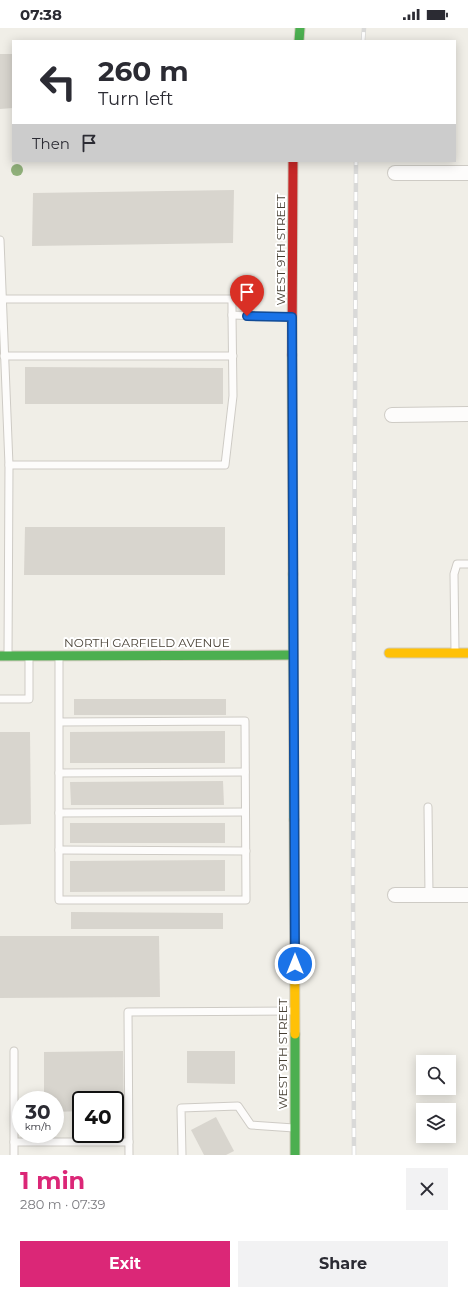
<!DOCTYPE html>
<html lang="en">
<head>
<meta charset="utf-8">
<style>
  body { margin:0; font-family:Montserrat,sans-serif; background:#f2f2f3; color:#2b2b33; height:100vh; display:flex; flex-direction:column; font-size:15px; white-space:nowrap }
  * { box-sizing:border-box; margin:0 }
  p { font-size:13px; color:#7c7c81 }
  .icon { flex:none; width:22px; height:22px; fill:none; stroke:currentColor; stroke-width:2; stroke-linecap:round; stroke-linejoin:round }
  .map { position:relative; height:1127px; overflow:hidden }
  .panel { display:flex; flex-direction:column; background:#fff; flex:1 }
  .panel>* { flex:none }
  .top-card { position:absolute; left:12px; top:12px; width:444px; height:122px; border-radius:0px; box-shadow:0 2px 10px #0003; background:#fff; color:#2b2b33; overflow:hidden }
  .fabs { position:absolute; left:416px; top:1027px; display:grid; gap:8px }
  .fabs a { display:grid; place-items:center; width:40px; height:40px; border-radius:0px; background:#fff; box-shadow:0 2px 10px #0003; font-size:20px }
  .speed { position:absolute; left:12px; top:1063px; display:flex; gap:8px; font-size:20px; font-weight:700; text-align:center }
  .speed>* { display:grid; place-content:center; width:52px; height:52px; border-radius:50%; background:#fff; box-shadow:0 2px 10px #0003; line-height:1 }
  .speed small { font-size:10px; font-weight:400 }
  .speed .limit { border:2px solid #111; border-radius:6px; background:#fff; color:#111 }
  .pin { position:absolute; display:grid; place-items:center; width:34px; height:34px; color:#fff; margin:-41px -17px; border-radius:50% 50% 50% 0; rotate:-45deg; box-shadow:0 0 4px #0007 }
  .pin .icon { rotate:45deg }
  .me { position:absolute; width:44px; margin:-22px; rotate:0deg; stroke-linejoin:round; filter:drop-shadow(0 0 3px #0008) }
  .turn { display:flex; align-items:center; gap:14px; height:84px; padding:0 20px; font-size:18px }
  .turn .icon { width:52px; height:52px; stroke-width:2.5 }
  .turn b { display:block; font-size:28px; line-height:34px }
  .then { display:flex; align-items:center; height:38px; padding:0 20px; background:#0003; gap:8px; font-size:15px }
  .round { display:grid; place-items:center; flex:none; width:42px; height:42px; border-radius:0px; background:#f2f2f3 }
  .overview { display:flex; align-items:center; justify-content:space-between; height:68px; padding:0 20px }
  h1 { font-size:24px; font-weight:700; line-height:30px; color:#db2777 }
  .action { display:flex; gap:8px; margin-top:auto; padding:8px 20px }
  .action a { flex:1; height:46px; border-radius:0px; background:#db2777; color:#fff; font-size:16px; font-weight:700; line-height:46px; text-align:center }
  .action a+a { background:#f2f2f3; color:#2b2b33 }
  .status { display:flex; justify-content:space-between; align-items:center; height:28px; padding:0 20px; background:#fff; direction:ltr }
  .status svg { height:11px; fill:currentColor }
  .map>svg:first-child { display:block }
</style>
</head>
<body>
<div class="status"><b>07:38</b><svg viewBox="0 0 49 12"><path d="M0 12V9h3v3zM5 12V6h3v6zM10 12V3h3v9zM15 12V0h3v12zM26 1h20v11H26zM47 4h2v5h-2z"/></svg></div>
<div class="map">
<svg width="468" height="1127" viewBox="0 0 468 1127">
  <rect width="100%" height="100%" fill="#f0eee7"/>
  <g fill="#d8d5ce">
    <polygon points="0,26 13,26 13,80 0,81"/>
    <polygon points="234,162 233,215 32,218 33,165"/>
    <polygon points="25,339 223,340 223,376 25,376"/>
    <polygon points="25,499 225,499 225,547 24,547"/>
    <rect x="74" y="671" width="152" height="16"/>
    <polygon points="225,703 225,735 70,735 70,704"/>
    <polygon points="0,704 30,704 31,796 0,797"/>
    <polygon points="223,753 224,777 71,777 70,754"/>
    <rect x="70" y="795" width="155" height="20"/>
    <polygon points="225,832 225,863 70,864 70,833"/>
    <polygon points="71,884 223,885 223,901 71,901"/>
    <polygon points="0,908 159,908 160,969 0,970"/>
    <polygon points="123,1023 124,1082 115,1083 115,1072 81,1072 81,1083 55,1084 55,1072 44,1072 44,1024"/>
    <polygon points="187,1023 235,1023 235,1056 187,1055"/>
    <polygon points="216,1089 234,1123 226,1127 204,1127 191,1102"/>
  </g>
  <g fill="none" stroke-linecap="round" stroke-linejoin="round">
    <g stroke="#cecbc5" stroke-width="9">
      <g id="lane">
        <polyline points="0,212 9,437 8,628"/>
        <polyline points="3,271 232,271 232,287 291,289"/>
        <polyline points="4,328 233,328"/>
        <polyline points="9,437 225,437 233,368 232,287"/>
        <polyline points="455,624 454,546 457,536 468,536"/>
        <polyline points="0,671 29,671 29,630"/>
        <polyline points="59,694 245,693 246,872 59,872 59,630"/>
        <polyline points="59,745 245,744"/>
        <polyline points="428,779 429,867"/>
        <polyline points="59,785 245,784"/>
        <polyline points="59,822 246,823"/>
        <polyline points="14,1114 129,1114"/>
        <polyline points="14,1127 14,1023"/>
        <polyline points="129,1127 128,984 293,983"/>
        <polyline points="182,1127 181,1080 238,1078 251,1097 294,1100"/>
      </g>
    </g>
    <g stroke="#cecbc5" stroke-width="16">
      <g id="street">
        <polyline points="395,145 468,145"/>
        <polyline points="392,387 468,386"/>
        <polyline points="395,867 468,867"/>
      </g>
    </g>
    <g stroke="#d0cbbd" stroke-width="11">
      <g id="fast">
        <polyline points="299,13 300,0"/>
        <polyline points="293,546 294,792"/>
        <polyline points="0,628 293,627"/>
        <polyline points="295,1006 295,1127"/>
      </g>
    </g>
    <g stroke="#d0cbbd" stroke-width="11">
      <g id="slow">
        <polyline points="292,327 293,546"/>
        <polyline points="389,625 468,625"/>
        <polyline points="294,792 295,1006"/>
      </g>
    </g>
    <g stroke="#d0cbbd" stroke-width="11">
      <polyline id="jam" points="292,327 293,133"/>
    </g>
    <use href="#lane" stroke="#fdfcfb" stroke-width="7"/>
    <use href="#street" stroke="#fdfcfb" stroke-width="14"/>
    <use href="#fast" stroke="#4caf50" stroke-width="9"/>
    <use href="#slow" stroke="#ffc107" stroke-width="9"/>
    <use href="#jam" stroke="#c62828" stroke-width="9"/>
    <g stroke="#d9d9d8" stroke-width="4.5">
      <g id="rail">
        <polyline points="363,13 364,0"/>
        <polyline points="354,1127 353,854 356,133"/>
      </g>
    </g>
    <use href="#rail" stroke="#fff" stroke-width="3" stroke-dasharray="9" stroke-linecap="butt"/>
  </g>
  <circle fill="#90b07a" cx="17" cy="142" r="6"/>
  <g fill="none" stroke-linecap="round" stroke-linejoin="round">
    <g stroke="#114b97" stroke-width="10">
      <polyline id="route" points="247,288 292,289 295,936"/>
    </g>
    <use href="#route" stroke="#1a73e8" stroke-width="7"/>
  </g>
  <g text-anchor="middle" stroke-width="4" stroke-linejoin="round" paint-order="stroke">
    <g font-size="12" fill="#463f33" stroke="#fff">
      <text transform="translate(281 222) rotate(-90)" y="4">WEST 9TH STREET</text>
      <text x="147" y="619">NORTH GARFIELD AVENUE</text>
      <text transform="translate(283 1026) rotate(-90)" y="4">WEST 9TH STREET</text>
    </g>
  </g>
</svg>
<div class="fabs">
<a><svg class="icon" aria-label="search" viewBox="0 0 24 24"><circle cx="10" cy="10" r="6"/><path d="M15 15l6 6"/></svg></a>
<a><svg class="icon" aria-label="layers" viewBox="0 0 24 24"><path d="M12 4l9 5-9 5-9-5zM3 14l9 5 9-5"/></svg></a>
</div>
<div class="speed"><div>30<small>km/h</small></div><div class="limit">40</div></div>
<div class="pin" style="left:247px;top:288px;background:#d93025"><svg class="icon" aria-label="arrive" viewBox="0 0 24 24"><path d="M6 21V4h12l-3 4 3 4H6"/></svg></div>
<svg class="me" style="left:295px;top:936px" viewBox="-20 -20 40 40"><circle r="17" fill="#1a73e8" stroke="#fff" stroke-width="3"/><path d="M0-11L8 9 0 5-8 9z" fill="#fff"/></svg>
<div class="top-card">
<div class="turn"><svg class="icon" aria-label="left" viewBox="0 0 24 24"><path d="M17 20v-9H6M10 6l-5 5 5 5"/></svg><div><b>260 m</b>Turn left</div></div>
<div class="then">Then<svg class="icon" aria-label="arrive" viewBox="0 0 24 24"><path d="M6 21V4h12l-3 4 3 4H6"/></svg></div>
</div>
</div>
<section class="panel">
<div class="overview"><div><h1>1 min</h1><p>280 m · 07:39</p></div><a class="round"><svg class="icon" aria-label="close" viewBox="0 0 24 24"><path d="M6 6l12 12M18 6L6 18"/></svg></a></div>
<div class="action"><a>Exit</a><a>Share</a></div>
</section>
</body>
</html>
